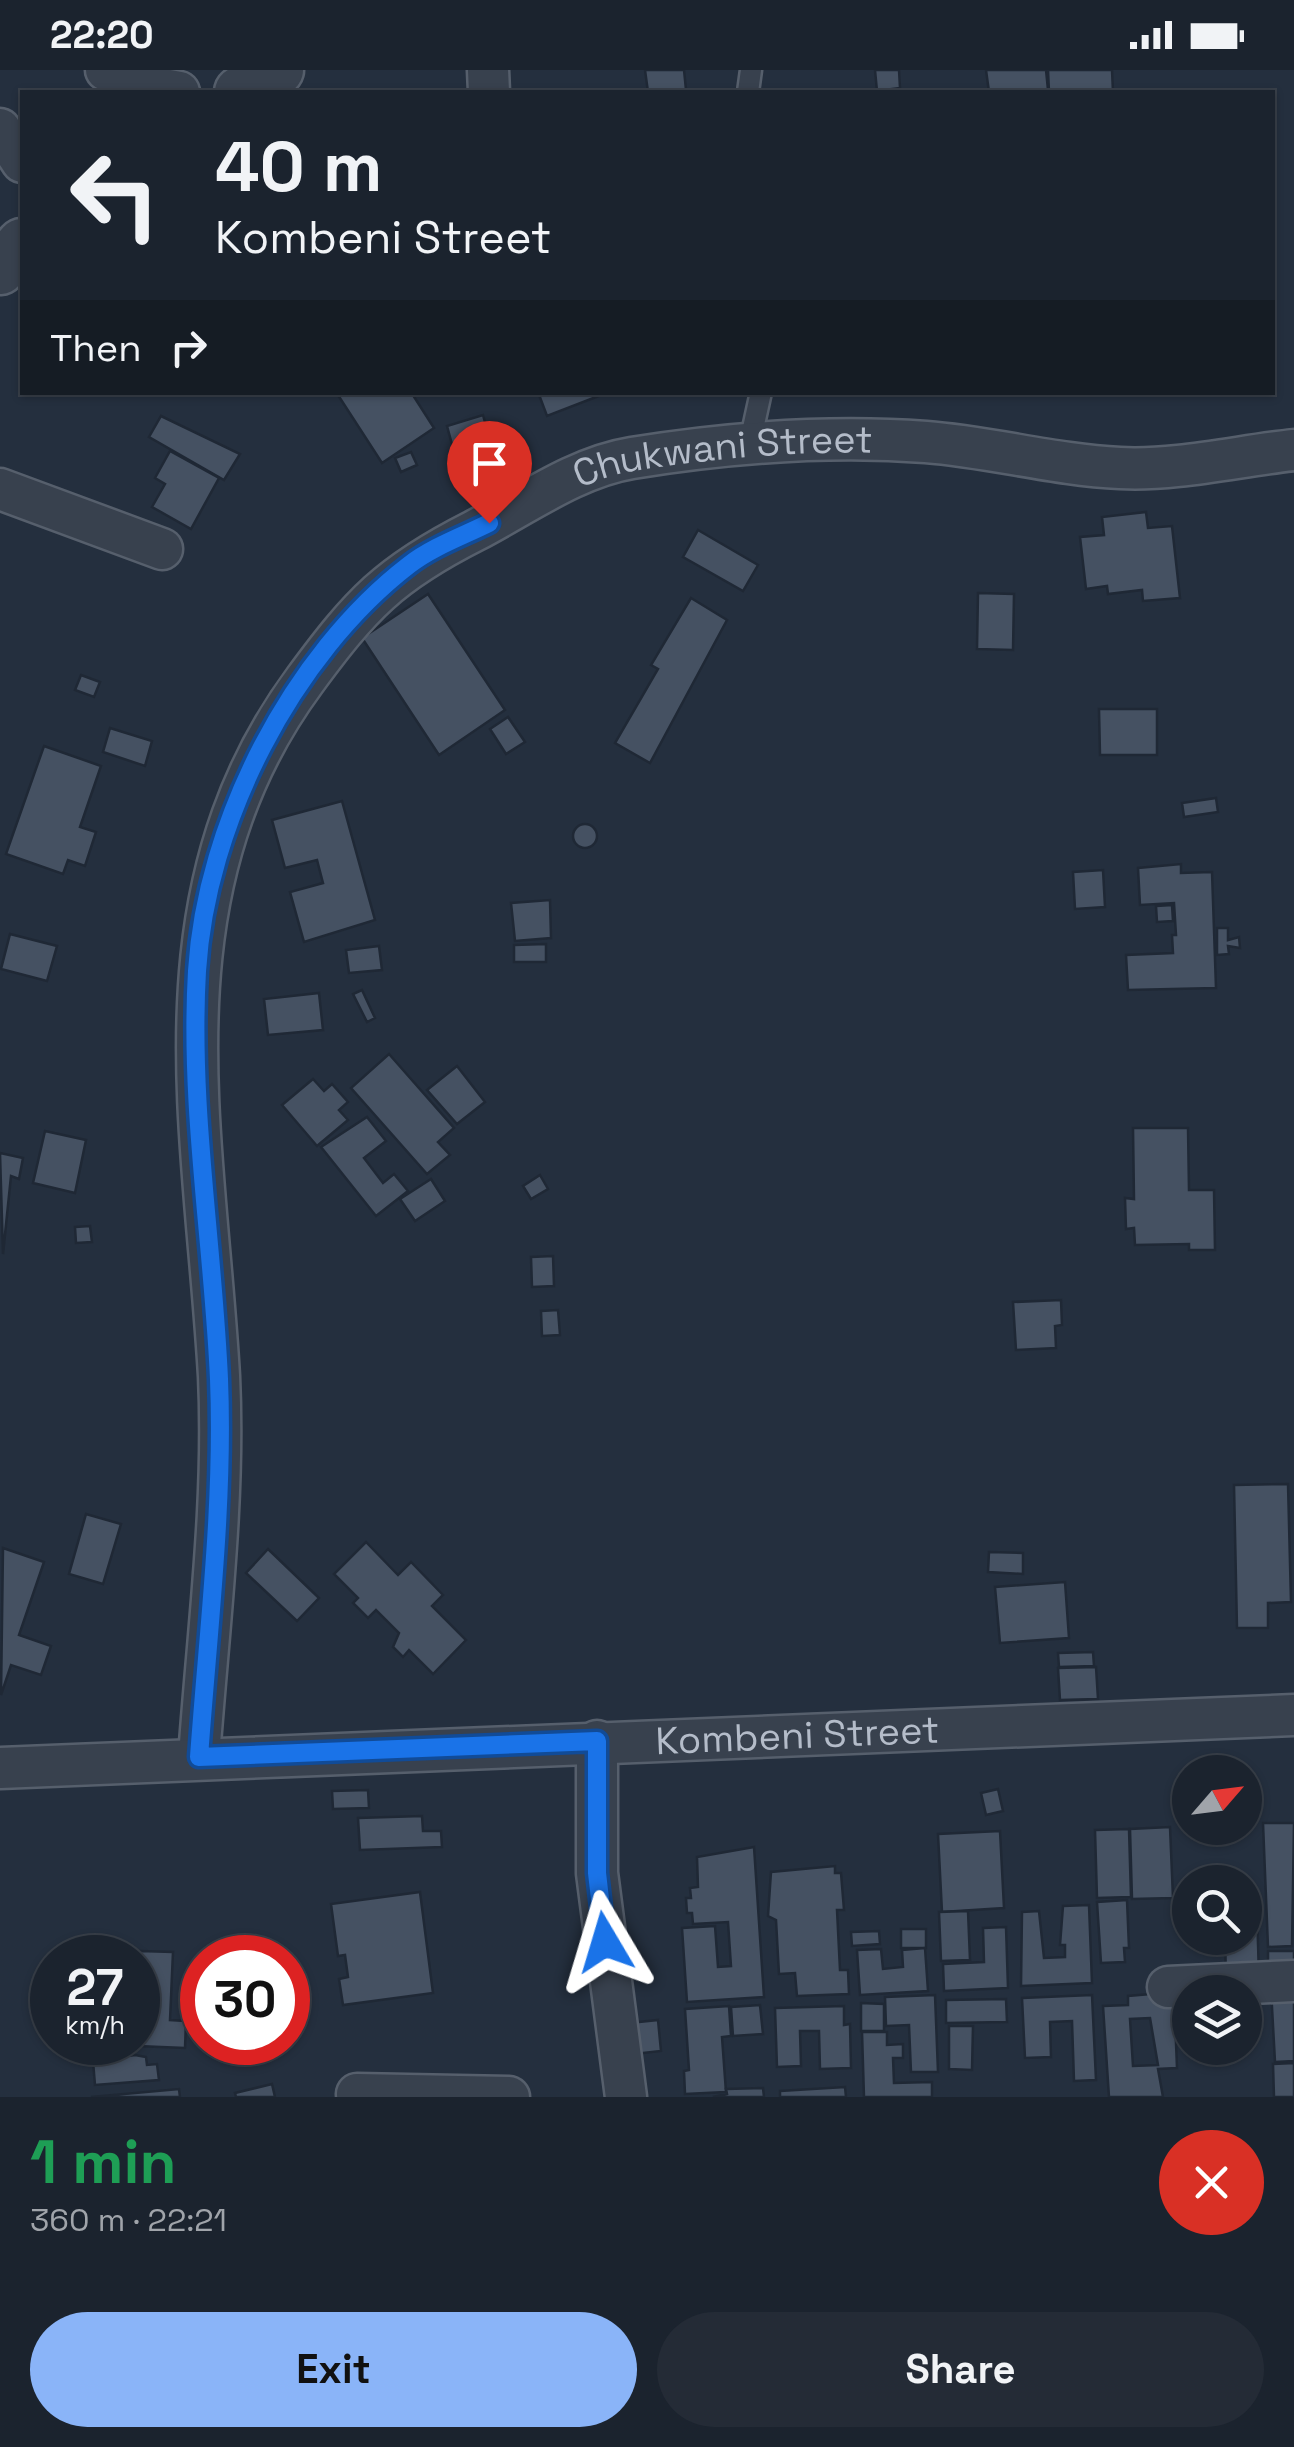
<!DOCTYPE html>
<html lang="en">
<head>
<meta charset="utf-8">
<style>
  body { margin:0; font-family:"Space Grotesk",sans-serif; background:#242b36; color:#f1f3f6; height:100vh; display:flex; flex-direction:column; font-size:38px; white-space:nowrap }
  * { box-sizing:border-box; margin:0 }
  p { font-size:32px; color:#a0a4aa }
  .icon { flex:none; width:55px; height:55px; fill:none; stroke:currentColor; stroke-width:2; stroke-linecap:round; stroke-linejoin:round }
  .map { position:relative; height:2027px; overflow:hidden }
  .drawer { display:flex; flex-direction:column; background:#1b232e; flex:1 }
  .drawer>* { flex:none }
  .guide { position:absolute; left:20px; top:20px; width:1255px; height:305px; border-radius:0px; box-shadow:0 2px 8px #0004,0 0 0 2px #39404a; background:#1b232e; color:#f1f3f6; overflow:hidden }
  .needle { width:65px; rotate:62deg }
  .fabs { position:absolute; left:1172px; top:1685px; display:grid; gap:20px }
  .fabs a { display:grid; place-items:center; width:90px; height:90px; border-radius:50%; background:#1b232e; box-shadow:0 2px 8px #0004,0 0 0 2px #39404a; font-size:50px }
  .speed { position:absolute; left:30px; top:1865px; display:flex; gap:20px; font-size:50px; font-weight:700; text-align:center }
  .speed>* { display:grid; place-content:center; width:130px; height:130px; border-radius:50%; background:#1b232e; box-shadow:0 2px 8px #0004,0 0 0 2px #39404a; line-height:1 }
  .speed small { font-size:25px; font-weight:400 }
  .speed .limit { border:15px solid #d22; background:#fff; color:#111 }
  .pin { position:absolute; display:grid; place-items:center; width:85px; height:85px; color:#fff; margin:-102px -42px; border-radius:50% 50% 50% 0; rotate:-45deg; box-shadow:0 0 10px #0007 }
  .pin .icon { rotate:45deg }
  .me { position:absolute; width:110px; margin:-55px; rotate:353deg; stroke-linejoin:round; filter:drop-shadow(0 0 8px #0008) }
  .turn { display:flex; align-items:center; gap:35px; height:210px; padding:0 30px; font-size:45px }
  .turn .icon { width:130px; height:130px; stroke-width:2.5 }
  .turn b { display:block; font-size:70px; line-height:85px }
  .then { display:flex; align-items:center; height:95px; padding:0 30px; background:#0003; gap:20px; font-size:38px }
  .round { display:grid; place-items:center; flex:none; width:105px; height:105px; border-radius:52px; background:#242b36 }
  .summary { display:flex; align-items:center; justify-content:space-between; height:170px; padding:0 30px }
  h1 { font-size:60px; font-weight:700; line-height:75px; color:#1e9e55 }
  .primary-button { display:flex; gap:20px; margin-top:auto; padding:20px 30px }
  .primary-button a { flex:1; height:115px; border-radius:60px; background:#8ab4f8; color:#111; font-size:40px; font-weight:700; line-height:115px; text-align:center }
  .primary-button a+a { background:#242b36; color:#f1f3f6 }
  .status { display:flex; justify-content:space-between; align-items:center; height:70px; padding:0 50px; background:#1b232e; direction:ltr }
  .status svg { height:28px; fill:currentColor }
  .map>svg:first-child { display:block }
</style>
</head>
<body>
<div class="status"><b>22:20</b><svg viewBox="0 0 49 12"><path d="M0 12V9h3v3zM5 12V6h3v6zM10 12V3h3v9zM15 12V0h3v12zM26 1h20v11H26zM47 4h2v5h-2z"/></svg></div>
<div class="map">
<svg width="1294" height="2027" viewBox="0 0 1294 2027">
  <rect width="100%" height="100%" fill="#242f3e"/>
  <g fill="#455162" stroke="#1f2835" stroke-width="2.5" fill-rule="evenodd">
    <polygon points="645,0 684,0 686,20 648,22"/>
    <polygon points="875,0 899,0 900,18 877,21"/>
    <polygon points="986,0 1046,0 1048,20 989,22"/>
    <polygon points="1048,0 1112,0 1113,22 1049,22"/>
    <polygon points="336,322 411,322 434,358 382,393"/>
    <polygon points="538,322 609,322 547,346"/>
    <polygon points="483,345 489,367 453,378 447,356"/>
    <polygon points="161,346 240,384 224,410 149,367"/>
    <polygon points="170,381 219,408 191,459 152,437 165,414 155,408"/>
    <polygon points="411,382 417,395 401,402 395,388"/>
    <polygon points="1146,442 1148,458 1172,456 1180,528 1143,531 1142,520 1108,524 1107,516 1086,519 1080,467 1104,465 1102,447"/>
    <polygon points="698,460 758,495 743,521 683,487"/>
    <polygon points="978,523 1014,524 1013,580 977,579"/>
    <polygon points="428,524 505,640 439,685 362,568"/>
    <polygon points="691,528 727,550 650,693 615,673 658,599 651,595"/>
    <polygon points="81,605 100,612 94,627 75,620"/>
    <polygon points="1099,639 1157,639 1157,685 1100,685"/>
    <polygon points="508,647 525,672 506,684 490,659"/>
    <polygon points="110,658 152,671 145,696 103,682"/>
    <polygon points="44,676 101,696 80,757 96,762 85,796 68,790 63,804 6,784"/>
    <polygon points="1216,728 1218,742 1184,747 1182,733"/>
    <polygon points="342,731 375,850 304,872 290,822 323,813 317,790 285,798 272,750"/>
    <circle cx="585" cy="766" r="12"/>
    <polygon points="1181,794 1181,803 1212,802 1216,918 1128,920 1126,885 1173,883 1172,865 1176,865 1174,833 1140,835 1138,798"/>
    <polygon points="1103,800 1105,837 1075,839 1073,802"/>
    <polygon points="550,830 551,868 515,871 511,833"/>
    <polygon points="1172,835 1173,851 1157,852 1156,836"/>
    <polygon points="1217,858 1228,858 1228,870 1239,867 1240,878 1228,876 1229,884 1217,885"/>
    <polygon points="10,864 57,876 47,911 1,899"/>
    <polygon points="546,874 546,892 514,892 514,875"/>
    <polygon points="379,876 382,900 349,903 346,880"/>
    <polygon points="362,920 375,948 367,952 353,924"/>
    <polygon points="319,923 323,960 268,965 264,929"/>
    <polygon points="389,984 454,1058 438,1072 450,1085 427,1104 351,1018"/>
    <polygon points="457,996 485,1032 457,1054 427,1020"/>
    <polygon points="313,1009 324,1021 332,1014 348,1032 339,1040 348,1050 317,1076 282,1035"/>
    <polygon points="367,1047 386,1071 364,1088 383,1113 394,1104 408,1121 376,1146 321,1077"/>
    <polygon points="1133,1058 1188,1058 1189,1120 1214,1120 1215,1180 1189,1180 1189,1174 1135,1175 1134,1158 1126,1159 1125,1128 1134,1129"/>
    <polygon points="45,1061 86,1070 75,1123 33,1113"/>
    <polygon points="0,1083 23,1088 19,1109 11,1106 3,1184"/>
    <polygon points="540,1105 548,1119 531,1129 523,1116"/>
    <polygon points="431,1109 445,1131 415,1151 400,1129"/>
    <polygon points="90,1156 92,1172 76,1173 75,1157"/>
    <polygon points="553,1186 554,1216 532,1217 531,1187"/>
    <polygon points="1061,1230 1062,1255 1055,1256 1056,1278 1016,1280 1013,1232"/>
    <polygon points="558,1240 560,1265 542,1266 541,1241"/>
    <polygon points="1288,1414 1291,1532 1268,1533 1268,1558 1237,1558 1234,1415"/>
    <polygon points="86,1444 121,1454 103,1514 69,1504"/>
    <polygon points="366,1472 398,1505 411,1492 443,1525 432,1536 466,1570 433,1604 409,1580 403,1587 393,1577 399,1563 376,1540 368,1548 353,1533 358,1528 334,1504"/>
    <polygon points="3,1478 44,1492 19,1565 51,1576 41,1605 11,1595 1,1625"/>
    <polygon points="268,1479 319,1528 297,1551 246,1503"/>
    <polygon points="989,1482 1023,1483 1023,1504 988,1502"/>
    <polygon points="1065,1512 1069,1568 1000,1573 995,1517"/>
    <polygon points="1093,1582 1094,1596 1059,1597 1058,1583"/>
    <polygon points="1096,1597 1098,1629 1060,1630 1058,1598"/>
    <polygon points="998,1719 1003,1741 986,1745 981,1723"/>
    <polygon points="368,1720 369,1738 333,1739 332,1721"/>
    <polygon points="422,1746 423,1761 441,1761 442,1777 360,1780 358,1748"/>
    <polygon points="1263,1753 1294,1753 1292,1876 1268,1877"/>
    <polygon points="1170,1757 1173,1828 1132,1829 1130,1759"/>
    <polygon points="1129,1759 1131,1827 1097,1828 1095,1760"/>
    <polygon points="1000,1761 1004,1838 942,1842 938,1764"/>
    <polygon points="754,1777 764,1927 687,1932 682,1858 715,1856 718,1897 731,1896 728,1852 693,1854 692,1843 687,1843 686,1828 691,1828 690,1818 698,1817 697,1787"/>
    <polygon points="835,1796 835,1803 841,1803 844,1840 837,1840 840,1900 848,1900 849,1924 797,1926 795,1903 779,1904 776,1850 768,1846 771,1802"/>
    <polygon points="420,1822 433,1923 343,1935 339,1909 348,1907 345,1885 338,1886 331,1834"/>
    <polygon points="1127,1830 1129,1878 1124,1878 1125,1892 1101,1893 1097,1832"/>
    <polygon points="1089,1835 1092,1913 1021,1916 1022,1842 1039,1841 1044,1888 1065,1887 1065,1875 1060,1875 1063,1836"/>
    <polygon points="1245,1840 1257,1840 1259,1907 1226,1908 1225,1868 1245,1868"/>
    <polygon points="968,1841 970,1890 941,1891 939,1842"/>
    <polygon points="1006,1857 1008,1918 944,1921 943,1894 984,1892 983,1858"/>
    <rect x="901" y="1859" width="25" height="19"/>
    <polygon points="879,1861 880,1874 852,1876 851,1862"/>
    <polygon points="925,1878 928,1921 860,1925 857,1880 881,1879 883,1899 903,1897 902,1880"/>
    <polygon points="140,1881 173,1882 170,1950 186,1951 185,1978 137,1976"/>
    <polygon points="1268,1881 1294,1881 1294,1907 1268,1908"/>
    <polygon points="1294,1917 1294,1991 1275,1992 1271,1919"/>
    <path d="M1174 1922 1177 1998 1158 1999 1163 2027H1109L1103 1936 1128 1935V1926ZM1150 1948 1158 1995 1133 1996 1130 1949Z"/>
    <polygon points="935,1925 938,2002 911,2002 909,1955 886,1956 885,1927"/>
    <polygon points="1092,1925 1096,2010 1074,2011 1072,1951 1050,1952 1051,1987 1025,1988 1022,1928"/>
    <polygon points="1006,1929 1007,1952 946,1953 946,1930"/>
    <polygon points="861,1933 884,1934 884,1961 861,1961"/>
    <polygon points="760,1935 763,1964 733,1966 731,1937"/>
    <polygon points="729,1936 731,1966 722,1967 726,2022 685,2024 684,2001 689,2000 685,1939"/>
    <polygon points="844,1936 844,1955 850,1954 851,1998 820,1999 819,1961 800,1961 801,1996 777,1997 775,1938"/>
    <polygon points="658,1950 661,1981 634,1984 620,1954"/>
    <polygon points="949,1956 973,1956 972,2000 949,1999"/>
    <polygon points="862,1962 887,1962 887,1975 903,1974 903,1988 893,1988 894,2013 932,2012 932,2027 864,2027"/>
    <polygon points="135,1985 146,1987 147,1995 157,1994 159,2010 95,2015 93,1991"/>
    <polygon points="1294,1993 1294,2027 1274,2027 1273,1994"/>
    <polygon points="272,2014 275,2027 236,2027 235,2023"/>
    <polygon points="845,2017 846,2027 780,2027 780,2021"/>
    <polygon points="763,2018 764,2027 713,2027 727,2024 726,2019"/>
    <polygon points="179,2019 180,2027 91,2027"/>
  </g>
  <g fill="none" stroke-linecap="round" stroke-linejoin="round">
    <g stroke="#565f6c" stroke-width="25">
      <g id="service">
        <polyline points="748,22 751,0"/>
        <polyline points="749,377 761,322"/>
      </g>
    </g>
    <g stroke="#565f6c" stroke-width="45">
      <g id="minor">
        <polyline points="106,0 143,15 179,22"/>
        <polyline points="488,0 489,22"/>
        <polyline points="0,59 22,92"/>
        <polyline points="0,419 162,479"/>
        <polyline points="597,1671 597,1803 626,2027"/>
        <path id="s1" d="M199 1687C208 1561 225 1432 219 1306 205 1062 147 824 305 610 361 534 389 504 474 461 524 435 576 397 632 388 726 373 831 365 926 372 991 377 1055 395 1120 398 1176 401 1238 386 1294 380"/>
        <path id="s2" d="M0 1698 1294 1645"/>
        <polyline points="1168,1917 1294,1911"/>
        <polyline points="357,2024 509,2027"/>
      </g>
    </g>
    <g stroke="#565f6c" stroke-width="55">
      <g id="tertiary">
        <polyline points="240,22 278,0"/>
        <polyline points="0,199 22,174"/>
      </g>
    </g>
    <use href="#service" stroke="#38414e" stroke-width="20"/>
    <use href="#minor" stroke="#38414e" stroke-width="40"/>
    <use href="#tertiary" stroke="#38414e" stroke-width="50"/>
  </g>
  <g fill="none" stroke-linecap="round" stroke-linejoin="round">
    <g stroke="#114b97" stroke-width="25">
      <path id="route" d="M489 453C463 466 432 477 409 495 292 585 206 753 197 901 189 1037 213 1173 219 1309 224 1434 208 1562 199 1687L597 1671V1803L605 1872"/>
    </g>
    <use href="#route" stroke="#1a73e8" stroke-width="18"/>
  </g>
  <g text-anchor="middle" stroke-width="10" stroke-linejoin="round" paint-order="stroke">
    <g font-size="38" fill="#b4bcc9" stroke="#1d2633">
      <text dy="13" stroke="none"><textPath href="#s1" startOffset="1595">Chukwani Street</textPath></text>
      <text dy="13" stroke="none"><textPath href="#s2" startOffset="798">Kombeni Street</textPath></text>
    </g>
  </g>
</svg>
<div class="fabs">
<a><svg class="needle" viewBox="-14 -14 28 28"><path d="M0-13l5 13h-10z" fill="#e53935"/><path d="M0 13l5-13h-10z" fill="#a0a4aa"/></svg></a>
<a><svg class="icon" aria-label="search" viewBox="0 0 24 24"><circle cx="10" cy="10" r="6"/><path d="M15 15l6 6"/></svg></a>
<a><svg class="icon" aria-label="layers" viewBox="0 0 24 24"><path d="M12 4l9 5-9 5-9-5zM3 14l9 5 9-5"/></svg></a>
</div>
<div class="speed"><div>27<small>km/h</small></div><div class="limit">30</div></div>
<div class="pin" style="left:489px;top:453px;background:#d93025"><svg class="icon" aria-label="arrive" viewBox="0 0 24 24"><path d="M6 21V4h12l-3 4 3 4H6"/></svg></div>
<svg class="me" style="left:605px;top:1872px" viewBox="-20 -20 40 40"><path d="M0-17L14 15 0 8-14 15z" fill="#1a73e8" stroke="#fff" stroke-width="4"/></svg>
<div class="guide">
<div class="turn"><svg class="icon" aria-label="left" viewBox="0 0 24 24"><path d="M17 20v-9H6M10 6l-5 5 5 5"/></svg><div><b>40 m</b>Kombeni Street</div></div>
<div class="then">Then<svg class="icon" aria-label="right" viewBox="0 0 24 24"><path d="M7 20v-9h11M14 6l5 5-5 5"/></svg></div>
</div>
</div>
<section class="drawer">
<div class="summary"><div><h1>1 min</h1><p>360 m · 22:21</p></div><a class="round" style="background:#d93025;color:#fff"><svg class="icon" aria-label="close" viewBox="0 0 24 24"><path d="M6 6l12 12M18 6L6 18"/></svg></a></div>
<div class="primary-button"><a>Exit</a><a>Share</a></div>
</section>
</body>
</html>
